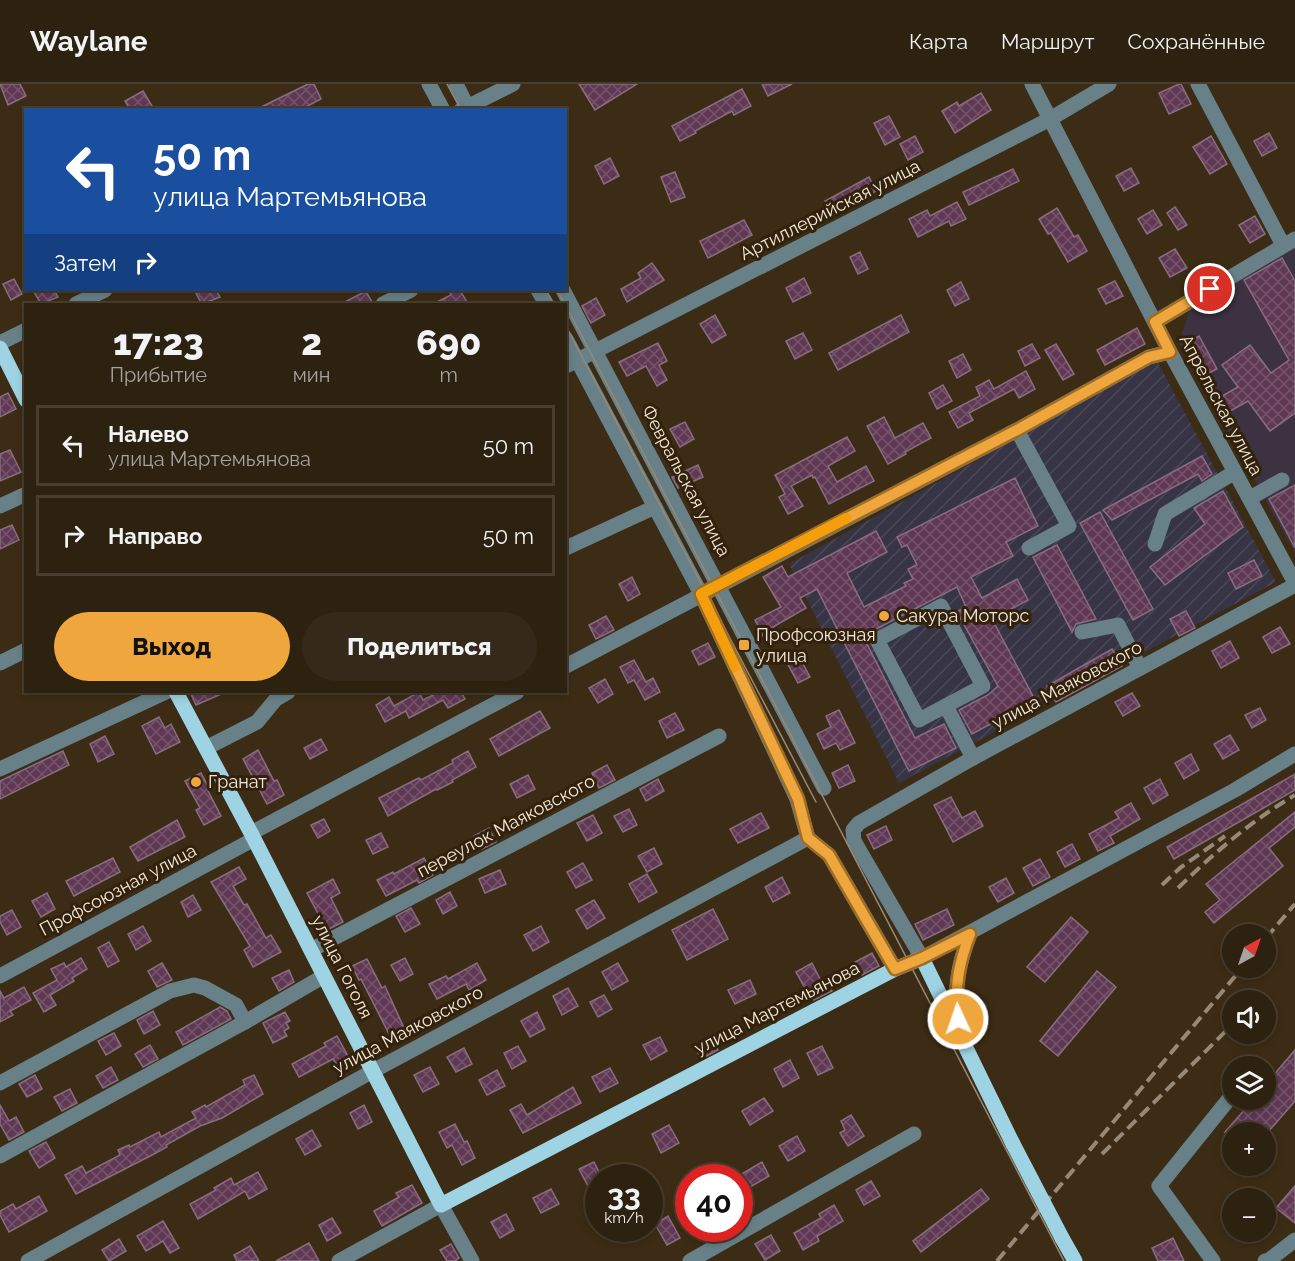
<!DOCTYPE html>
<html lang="ru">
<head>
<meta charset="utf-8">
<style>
  body { margin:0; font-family:Raleway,sans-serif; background:#352919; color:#f1f3f6; height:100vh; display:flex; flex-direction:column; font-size:22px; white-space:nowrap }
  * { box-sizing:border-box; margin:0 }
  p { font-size:20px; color:#a7a39f }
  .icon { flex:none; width:33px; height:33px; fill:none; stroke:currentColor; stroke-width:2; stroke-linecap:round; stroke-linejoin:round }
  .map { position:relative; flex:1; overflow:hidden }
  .sheet { position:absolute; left:24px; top:219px; width:543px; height:390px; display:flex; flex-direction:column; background:#2d2110; border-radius:0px; box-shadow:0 3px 9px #0003,0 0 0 2px #483e30 }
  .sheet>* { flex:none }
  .banner { position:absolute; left:24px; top:24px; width:543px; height:183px; border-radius:0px; box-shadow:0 3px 9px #0003,0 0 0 2px #483e30; background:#1a4fa0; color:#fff; overflow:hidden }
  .needle { width:39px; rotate:40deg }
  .tools { position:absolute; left:1222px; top:840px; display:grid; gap:12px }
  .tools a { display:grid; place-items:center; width:54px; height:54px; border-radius:50%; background:#2d2110; box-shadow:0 3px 9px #0003,0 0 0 2px #483e30; font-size:30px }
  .speed { position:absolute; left:585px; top:1080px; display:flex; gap:12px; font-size:30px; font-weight:700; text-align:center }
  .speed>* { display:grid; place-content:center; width:78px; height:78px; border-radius:50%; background:#2d2110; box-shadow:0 3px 9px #0003,0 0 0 2px #483e30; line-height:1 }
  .speed small { font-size:15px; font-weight:400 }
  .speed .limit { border:9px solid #d22; background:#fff; color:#111 }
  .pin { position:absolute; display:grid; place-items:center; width:51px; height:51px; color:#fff; margin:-26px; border:3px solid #fff; border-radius:50%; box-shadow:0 2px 6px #0007 }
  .me { position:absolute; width:66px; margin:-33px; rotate:357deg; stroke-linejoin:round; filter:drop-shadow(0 0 4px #0008) }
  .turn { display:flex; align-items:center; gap:21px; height:126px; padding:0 30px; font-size:27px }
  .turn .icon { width:78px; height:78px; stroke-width:2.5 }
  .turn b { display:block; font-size:42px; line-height:51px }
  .then { display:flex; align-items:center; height:57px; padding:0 30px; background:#0003; gap:12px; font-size:22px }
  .eta { display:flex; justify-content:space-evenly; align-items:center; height:102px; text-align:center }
  .eta b { font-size:36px; font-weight:800; line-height:42px }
  .button { display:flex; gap:12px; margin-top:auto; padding:12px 30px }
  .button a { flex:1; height:69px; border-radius:36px; background:#efa73d; color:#111; font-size:24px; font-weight:800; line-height:69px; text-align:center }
  .button a+a { background:#352919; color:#f1f3f6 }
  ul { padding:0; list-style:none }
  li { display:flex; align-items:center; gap:18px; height:81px; margin:0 12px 9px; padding:0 18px; border:3px solid #483e30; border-radius:0px }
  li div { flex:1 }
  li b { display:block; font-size:22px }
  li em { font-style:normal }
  header { display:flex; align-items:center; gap:36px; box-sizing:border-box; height:84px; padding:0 30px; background:#2d2110; border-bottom:2px solid #483e30 }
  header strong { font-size:28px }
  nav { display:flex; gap:33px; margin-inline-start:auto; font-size:21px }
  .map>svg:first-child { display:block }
</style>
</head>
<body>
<header>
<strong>Waylane</strong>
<nav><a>Карта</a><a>Маршрут</a><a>Сохранённые</a></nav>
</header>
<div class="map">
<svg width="1295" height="1177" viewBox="0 0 1295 1177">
  <defs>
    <pattern id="industrial-furrows" width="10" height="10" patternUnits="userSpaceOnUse" patternTransform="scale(1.5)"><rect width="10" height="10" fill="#373445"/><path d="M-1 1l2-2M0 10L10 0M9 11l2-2" fill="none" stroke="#4b4856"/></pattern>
    <pattern id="building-cross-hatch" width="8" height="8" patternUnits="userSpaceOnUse" patternTransform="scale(1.5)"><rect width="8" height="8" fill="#5f3854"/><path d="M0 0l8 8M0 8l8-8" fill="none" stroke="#76556c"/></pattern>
  </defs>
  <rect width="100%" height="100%" fill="#3c2c15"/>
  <polygon fill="#3d3241" points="1295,160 1295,469 1179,259 1191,221"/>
  <polygon fill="url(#industrial-furrows)" points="1157,277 1276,498 899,699 789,480"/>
  <g fill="url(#building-cross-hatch)" stroke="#896e80" stroke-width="1.5">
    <polygon points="0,0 20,0 26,12 8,21"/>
    <polygon points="308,0 314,0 321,15 300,26 255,26"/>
    <polygon points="579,0 637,0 595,26"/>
    <polygon points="762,0 792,0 768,12"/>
    <polygon points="1179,0 1181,0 1191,20 1169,30 1159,9"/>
    <polygon points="742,5 751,22 734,31 732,27 695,47 696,49 680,57 672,42"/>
    <polygon points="143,7 152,22 147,26 130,26 125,17"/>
    <polygon points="981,9 991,26 955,49 942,27 957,18 959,22"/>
    <polygon points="889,32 900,53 885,61 874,39"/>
    <polygon points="1269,49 1277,64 1262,72 1254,57"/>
    <polygon points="915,52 923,68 908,76 900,60"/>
    <polygon points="1211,52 1227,80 1210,90 1193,63"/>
    <polygon points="610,74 619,92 604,100 595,82"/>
    <polygon points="1131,84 1139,99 1124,107 1116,92"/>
    <polygon points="1013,85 1019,97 969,121 963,108"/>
    <polygon points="675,88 685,113 671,118 661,93"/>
    <polygon points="869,93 876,107 832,132 825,117"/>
    <polygon points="957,118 966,135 951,142 949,137 918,153 909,135 927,126 930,132"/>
    <polygon points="1175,123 1187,141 1178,146 1167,129"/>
    <polygon points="1057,124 1074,153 1078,151 1087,167 1068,178 1051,149 1048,150 1039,135"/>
    <polygon points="1153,126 1162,141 1147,150 1138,135"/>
    <polygon points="1255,132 1265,150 1250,159 1239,141"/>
    <polygon points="744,136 752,151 708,174 700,157"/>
    <polygon points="1175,165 1187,184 1170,193 1159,174"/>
    <polygon points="860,168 868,185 858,190 850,173"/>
    <polygon points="1282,174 1295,197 1295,329 1270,347 1248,317 1225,330 1217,315 1238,303 1222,281 1250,261 1271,289 1289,276 1244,196"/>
    <polygon points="652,179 664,196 627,218 621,205 641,194 638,189"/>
    <polygon points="804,194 811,209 793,218 786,204"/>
    <polygon points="14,195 22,210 11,216 3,200"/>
    <polygon points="1115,197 1123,212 1106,220 1098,205"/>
    <polygon points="961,198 969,215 955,222 947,206"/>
    <polygon points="33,206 54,206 58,213 41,220"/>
    <polygon points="194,206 216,206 220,213 202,220"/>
    <polygon points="449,206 460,206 468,220 433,220 451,211"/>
    <polygon points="366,207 373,220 341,220"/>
    <polygon points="596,214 605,231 591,239 582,222"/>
    <polygon points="715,231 726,251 712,259 700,240"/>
    <polygon points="901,231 909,248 838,286 829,269"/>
    <polygon points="1137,244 1145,260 1105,281 1097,266"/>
    <polygon points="803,249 812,266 795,275 786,257"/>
    <polygon points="1199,252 1217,285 1203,292 1194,279 1197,277 1186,260"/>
    <polygon points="658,259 667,277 659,281 667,296 657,302 646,282 627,292 619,278"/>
    <polygon points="1032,260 1040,274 1025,282 1018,267"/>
    <polygon points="1056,260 1074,290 1063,296 1045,266"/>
    <polygon points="963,270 971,286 957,294 949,277"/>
    <polygon points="1026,287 1035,305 1019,314 1014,305 969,329 973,336 958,344 949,328 980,312 976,303 989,296 994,305"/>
    <polygon points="943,301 952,317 937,325 929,309"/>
    <polygon points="8,309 16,325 0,333 0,313"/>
    <polygon points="884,333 895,354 923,339 931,354 905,368 906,370 888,380 867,342"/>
    <polygon points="685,338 694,355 680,363 670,345"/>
    <polygon points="847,353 855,367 828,382 837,398 866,382 874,397 829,420 815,393 813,394 812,391 791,402 803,422 788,430 779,413 785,410 775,391"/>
    <polygon points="10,366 21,388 0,397 0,370"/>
    <polygon points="1202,372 1212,390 1202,397 1198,390 1112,436 1103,426"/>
    <polygon points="698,381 703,393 678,404 672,393"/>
    <polygon points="1015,394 1038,442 1006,458 1013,472 971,493 982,514 1017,495 1028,516 992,535 1035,616 972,650 959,626 988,611 998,602 957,528 966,523 957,503 872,547 865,556 915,654 944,640 956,664 909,687 817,505 800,514 806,524 773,543 777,550 765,556 755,536 781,523 763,493 782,482 788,493 876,447 887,468 847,489 864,523 906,502 904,499 913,495 908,485 917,481 907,461 902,463 897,453"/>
    <polygon points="1295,401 1295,464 1269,415"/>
    <polygon points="1223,407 1243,443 1165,501 1150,483 1205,440 1194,424"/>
    <polygon points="1100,428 1153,525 1133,536 1080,439"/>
    <polygon points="12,441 19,456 0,465 0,446"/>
    <polygon points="1057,461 1096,535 1076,540 1072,548 1033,473"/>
    <polygon points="1254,476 1262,492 1236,505 1228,489"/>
    <polygon points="632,493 640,510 628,517 619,500"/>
    <polygon points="1186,527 1195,544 1179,552 1170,535"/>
    <polygon points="606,532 614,546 596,555 589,541"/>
    <polygon points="1280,543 1290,560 1272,569 1263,553"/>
    <polygon points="1230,557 1239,574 1221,584 1212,567"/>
    <polygon points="708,559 715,573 699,581 692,567"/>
    <polygon points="1112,565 1122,582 1056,618 1047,602"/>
    <polygon points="797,569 810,593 798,599 785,575"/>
    <polygon points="634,576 646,598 653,594 660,608 645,616 634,596 628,599 620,583"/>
    <polygon points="605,595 613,610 598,619 589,604"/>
    <polygon points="190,608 226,608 196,621"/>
    <polygon points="419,608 423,616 439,608 461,608 465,615 448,624 443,616 409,634 406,627 385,638 376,621 389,613 394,622"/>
    <polygon points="1132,609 1140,622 1123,632 1115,618"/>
    <polygon points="1260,624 1266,636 1252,644 1245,631"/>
    <polygon points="839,626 855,659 840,666 836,659 824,665 817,650 831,643 826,632"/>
    <polygon points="540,627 550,644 499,672 490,655"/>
    <polygon points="675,629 684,646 667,654 659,637"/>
    <polygon points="159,633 165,644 171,640 180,658 156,670 142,642"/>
    <polygon points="1230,651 1239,666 1223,675 1214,660"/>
    <polygon points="105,652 114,670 98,678 90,660"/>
    <polygon points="321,655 327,666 310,675 304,664"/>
    <polygon points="258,666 274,697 277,696 284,711 267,720 243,675"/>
    <polygon points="63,667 69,681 0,715 0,697"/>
    <polygon points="468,667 476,683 452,696 453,698 437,706 436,705 388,732 379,714 419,694 421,696 453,679 452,676"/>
    <polygon points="1191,670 1199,686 1184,695 1175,679"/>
    <polygon points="607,681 615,696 599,704 592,689"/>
    <polygon points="848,681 855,697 839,704 832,689"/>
    <polygon points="201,689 209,704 207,705 221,732 204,741 196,726 200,724 185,697"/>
    <polygon points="1295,690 1295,706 1174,775 1167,763"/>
    <polygon points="528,691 535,705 517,714 510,700"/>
    <polygon points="658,695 664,707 646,717 640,705"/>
    <polygon points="1160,695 1168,711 1153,720 1144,704"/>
    <polygon points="951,713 962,734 975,727 983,742 953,758 934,721"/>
    <polygon points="1131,719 1140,735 1110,752 1114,759 1098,767 1089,750 1119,734 1115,728"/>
    <polygon points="629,725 637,741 623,748 614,732"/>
    <polygon points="1295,728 1295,743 1269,764 1283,782 1214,839 1205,828 1220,816 1206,800"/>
    <polygon points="761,729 769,744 738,759 730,745"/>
    <polygon points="593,731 602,749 587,757 577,739"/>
    <polygon points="324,735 330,747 318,754 311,741"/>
    <polygon points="177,736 185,753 138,777 130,763"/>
    <polygon points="886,742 892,756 874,765 867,751"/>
    <polygon points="489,744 496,758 482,765 474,752"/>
    <polygon points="381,749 388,763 373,770 366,756"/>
    <polygon points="1072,760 1080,775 1065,783 1057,768"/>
    <polygon points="654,764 662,780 647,788 638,772"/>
    <polygon points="113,774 120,788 74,812 66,797"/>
    <polygon points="424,774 433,791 419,799 417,796 386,812 377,796 393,788 394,790"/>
    <polygon points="1040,775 1050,793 1033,802 1023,784"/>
    <polygon points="583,779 592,796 576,804 567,788"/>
    <polygon points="239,783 246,795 233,802 244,821 247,820 266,854 271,851 281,868 253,883 244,866 250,862 211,798"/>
    <polygon points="500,786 506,800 485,809 479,795"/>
    <polygon points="647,790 657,808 639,818 629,800"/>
    <polygon points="782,793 790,809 773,818 765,803"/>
    <polygon points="1006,794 1014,809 998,818 989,803"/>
    <polygon points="333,795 340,809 331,814 343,838 321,849 317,840 322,837 307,809"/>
    <polygon points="450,808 457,822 443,830 436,816"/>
    <polygon points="47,809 55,825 41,833 32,817"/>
    <polygon points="193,811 201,826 188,833 181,818"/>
    <polygon points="594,816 605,834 587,845 576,826"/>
    <polygon points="411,824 420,840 405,848 396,832"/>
    <polygon points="713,825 728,855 687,876 672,846"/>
    <polygon points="947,825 954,841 923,856 915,840"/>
    <polygon points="12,826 21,843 7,851 0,838 0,832"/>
    <polygon points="1071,833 1088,848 1045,898 1027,883"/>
    <polygon points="143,842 151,857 136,866 128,850"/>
    <polygon points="541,842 549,858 533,867 524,851"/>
    <polygon points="109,858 119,877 108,883 98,864"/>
    <polygon points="872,869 879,882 862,891 855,878"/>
    <polygon points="81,874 87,885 72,894 74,897 50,911 56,921 44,928 33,909 57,896 51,885 64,879 66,883"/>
    <polygon points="405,874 413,890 400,897 391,881"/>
    <polygon points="367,875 382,904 385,902 404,944 390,952 361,895 359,896 352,882"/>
    <polygon points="162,879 172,896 157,903 148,887"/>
    <polygon points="477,879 486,896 469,906 466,900 437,915 429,900 446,892 448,895"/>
    <polygon points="618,879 628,897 612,906 602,888"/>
    <polygon points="812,879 823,901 828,898 832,907 814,916 808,903 805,904 796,888"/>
    <polygon points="289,886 294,898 279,907 272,894"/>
    <polygon points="1097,887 1116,903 1058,972 1040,957"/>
    <polygon points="750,896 756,910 735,920 728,906"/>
    <polygon points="24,903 31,916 10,927 13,931 0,938 0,907 4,914"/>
    <polygon points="568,904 578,922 562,931 553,912"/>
    <polygon points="604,911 612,925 598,933 590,918"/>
    <polygon points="220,923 227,927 231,935 183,961 176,948"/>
    <polygon points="153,927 160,941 144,950 137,936"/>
    <polygon points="285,928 290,937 286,939 289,944 284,947 287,952 273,959 263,939"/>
    <polygon points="537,928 545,945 530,953 521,937"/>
    <polygon points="114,949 121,962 106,971 98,957"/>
    <polygon points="337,952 349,974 337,981 333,975 299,993 292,980 326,962 324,959"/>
    <polygon points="660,953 667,967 651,976 643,961"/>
    <polygon points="713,956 718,966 701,975 696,965"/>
    <polygon points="150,961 158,975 143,983 135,970"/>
    <polygon points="518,962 526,977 512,985 504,969"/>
    <polygon points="822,962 833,984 818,991 807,969"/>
    <polygon points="464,964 472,980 456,988 447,973"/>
    <polygon points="1295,966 1295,1017 1268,1048 1225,1048 1253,1016 1266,1016 1266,1000"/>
    <polygon points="790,976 799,994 783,1003 774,985"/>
    <polygon points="111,983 118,996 103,1004 96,992"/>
    <polygon points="430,983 439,1000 423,1008 414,991"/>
    <polygon points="610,984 618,999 600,1008 592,993"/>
    <polygon points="497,986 505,1002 487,1011 479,996"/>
    <polygon points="35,991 42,1005 27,1013 19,1000"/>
    <polygon points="254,991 263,1010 222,1034 200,1042 166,1061 167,1063 152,1071 76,1110 65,1091 82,1082 86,1089 120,1071 118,1066 129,1061 130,1063 159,1048 161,1053 196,1034 192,1028 205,1021 206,1023 245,1001 243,996"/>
    <polygon points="573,1003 581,1019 523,1049 510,1026 521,1020 527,1031"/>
    <polygon points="70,1005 77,1019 62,1027 54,1013"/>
    <polygon points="764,1014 773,1027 750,1041 742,1027"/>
    <polygon points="0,1021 9,1037 16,1033 24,1048 9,1056 0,1040"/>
    <polygon points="364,1021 372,1038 358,1045 350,1029"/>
    <polygon points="851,1031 864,1052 848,1062 840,1049 845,1046 841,1037"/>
    <polygon points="455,1040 464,1058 467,1057 475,1074 462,1081 452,1061 447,1064 439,1048"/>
    <polygon points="669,1041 679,1059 661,1069 652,1050"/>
    <polygon points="312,1046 321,1062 305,1071 296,1055"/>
    <polygon points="797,1052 805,1067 788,1077 779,1062"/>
    <polygon points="46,1058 55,1074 39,1084 29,1067"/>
    <polygon points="594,1078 602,1094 598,1094 598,1096 588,1102 579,1085"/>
    <polygon points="762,1078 769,1092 740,1109 740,1091"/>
    <polygon points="258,1088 267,1105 249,1115 245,1107 198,1135 190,1120 216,1106 214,1104 231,1094 234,1101"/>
    <polygon points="871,1097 880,1112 864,1121 856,1106"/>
    <polygon points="412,1101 422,1119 382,1142 374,1127 399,1113 396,1109"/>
    <polygon points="1295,1102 1295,1139 1276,1124"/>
    <polygon points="551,1105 559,1120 541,1129 533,1114"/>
    <polygon points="981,1105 989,1115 921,1168 913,1157"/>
    <polygon points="39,1112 47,1127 9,1148 0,1131 0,1127 13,1120 16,1125"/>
    <polygon points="834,1121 843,1137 817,1152 819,1157 803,1166 794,1149 821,1134 819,1130"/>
    <polygon points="506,1130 514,1146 500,1154 491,1138"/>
    <polygon points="668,1132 680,1154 667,1161 655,1140"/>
    <polygon points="332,1134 341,1149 327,1157 319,1141"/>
    <polygon points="163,1137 179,1164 170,1169 163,1157 146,1167 137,1152"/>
    <polygon points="771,1151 780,1167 765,1176 755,1160"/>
    <polygon points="1173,1154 1184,1177 1158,1177 1152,1164"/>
    <polygon points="119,1155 126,1167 109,1177 102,1166"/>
    <polygon points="309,1159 319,1177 276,1177"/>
    <polygon points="451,1160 459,1174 455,1177 447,1177 440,1166"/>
    <polygon points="250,1162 259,1177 237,1177 234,1171"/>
  </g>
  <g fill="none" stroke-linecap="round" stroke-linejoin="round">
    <g stroke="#688189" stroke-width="15">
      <polyline points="429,0 443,26"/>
      <polyline points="456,0 469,26"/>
      <polyline points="1032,0 1170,268 1295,499"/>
      <polyline points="1198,0 1283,161"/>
      <polyline points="461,26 513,0"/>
      <polyline points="538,206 546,220"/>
      <polyline points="563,206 824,704"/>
      <polyline points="76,220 105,206"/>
      <polyline points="383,220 411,206"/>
      <polyline points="1155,238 1295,155"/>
      <polyline points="566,255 701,510 797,715 808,754 829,771 895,885"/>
      <polyline points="0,259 26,246"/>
      <polyline points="566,282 1050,35 1109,0"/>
      <polyline points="1017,346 1069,442 1029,464"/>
      <polyline points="1250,414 1282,396"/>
      <polyline points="0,422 26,410"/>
      <polyline points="1155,460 1165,430 1235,388"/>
      <polyline points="566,464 655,423"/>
      <polyline points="1295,501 973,674 859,739 853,746 854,757 922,874 1235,706 1295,670"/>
      <polygon points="941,522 983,602 919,636 877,556"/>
      <polyline points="1082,548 1118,541 1140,584"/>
      <polyline points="0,579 26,566"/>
      <polyline points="566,582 1017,346 1149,273 1170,268"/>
      <polyline points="946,622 973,674"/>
      <polyline points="206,664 257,638 276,615 288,608"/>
      <polyline points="0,685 166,608"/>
      <polyline points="251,749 517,608"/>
      <polyline points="311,866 719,652"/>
      <polyline points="0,892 254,755"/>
      <path d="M959 947C954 910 956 885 970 850"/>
      <polyline points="0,999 170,907 194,901 205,904 236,921 245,938 324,892"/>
      <polyline points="0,1072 245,938"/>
      <polyline points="28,1177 373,987 808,754"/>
      <polyline points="339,1177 441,1121 472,1177"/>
      <polyline points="690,1177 914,1050"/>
      <polyline points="1213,1177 1159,1102 1233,1010"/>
      <polyline points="1265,1177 1269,1176 1295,1156"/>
    </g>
    <g stroke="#9ed3e3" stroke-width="15">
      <polyline points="0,264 26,316"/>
      <polyline points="176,608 251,749 441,1121 895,885 922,874 1013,1060"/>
      <polyline points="1062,1154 1075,1177"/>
    </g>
    <g stroke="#978977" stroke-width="1.5">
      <polyline points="447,0 461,26"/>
      <polyline points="546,206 554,220"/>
      <polyline points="557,206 565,220"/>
      <polyline points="566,222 744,561 1064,1177"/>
      <polyline points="566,242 816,718"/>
    </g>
    <g stroke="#978977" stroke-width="4" stroke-dasharray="12 6" stroke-linecap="butt">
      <polyline points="1162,801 1180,784 1225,752"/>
      <path d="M1178 804C1214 769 1251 737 1295 711"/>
      <polyline points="1266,854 1295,820"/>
      <polyline points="1102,1070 1230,943"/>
      <polyline points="997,1177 1242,884"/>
    </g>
    <polyline stroke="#9ed3e3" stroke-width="15" points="1013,1060 1062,1154"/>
  </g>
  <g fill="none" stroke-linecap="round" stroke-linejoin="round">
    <g stroke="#9b6d28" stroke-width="15">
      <path id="route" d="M958 935C954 904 959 878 970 850L922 874 895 885 829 771 808 754 798 715 701 510 1017 346 1149 273 1170 268 1155 238 1210 205"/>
    </g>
    <use href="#route" stroke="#efa73d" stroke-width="10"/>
    <polyline stroke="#f59e0b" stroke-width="10" points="735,583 701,510 846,434"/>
  </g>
  <g fill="#efa73d" stroke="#32220b" stroke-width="2">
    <circle cx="884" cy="532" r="6"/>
    <rect x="738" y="555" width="12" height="12" rx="3"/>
    <circle cx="196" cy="698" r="6"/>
  </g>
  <g text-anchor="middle" stroke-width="6" stroke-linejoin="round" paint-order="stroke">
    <g font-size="18" fill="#f3e8db" stroke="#32220b">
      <text transform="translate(830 126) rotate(-27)" y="6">Артиллерийская улица</text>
      <text transform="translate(1221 321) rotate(62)" y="6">Апрельская улица</text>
      <text transform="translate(686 397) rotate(62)" y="6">Февральская улица</text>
      <text transform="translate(1067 601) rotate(-28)" y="6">улица Маяковского</text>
      <text transform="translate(506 742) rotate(-28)" y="6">переулок Маяковского</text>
      <text transform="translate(118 806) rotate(-28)" y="6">Профсоюзная улица</text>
      <text transform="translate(342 883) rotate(63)" y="6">улица Гоголя</text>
      <text transform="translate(777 924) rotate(-27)" y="6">улица Мартемьянова</text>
      <text transform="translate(408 946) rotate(-28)" y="6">улица Маяковского</text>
    </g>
    <g font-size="18" fill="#f3e8db" stroke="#32220b" text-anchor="start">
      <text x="896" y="538">Сакура Моторс</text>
      <text x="756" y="557">Профсоюзная<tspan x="756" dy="21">улица</tspan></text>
      <text x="208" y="704">Гранат</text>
    </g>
  </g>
</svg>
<div class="tools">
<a><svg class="needle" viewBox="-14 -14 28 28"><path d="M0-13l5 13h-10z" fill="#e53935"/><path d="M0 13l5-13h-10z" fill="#a7a39f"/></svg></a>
<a><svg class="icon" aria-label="sound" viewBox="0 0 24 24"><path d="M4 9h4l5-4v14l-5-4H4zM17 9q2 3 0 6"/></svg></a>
<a><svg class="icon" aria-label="layers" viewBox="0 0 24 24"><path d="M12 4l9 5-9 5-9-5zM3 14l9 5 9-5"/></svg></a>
<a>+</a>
<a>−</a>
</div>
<div class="speed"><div>33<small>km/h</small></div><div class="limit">40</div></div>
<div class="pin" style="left:1210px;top:205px;background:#d93025"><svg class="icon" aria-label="arrive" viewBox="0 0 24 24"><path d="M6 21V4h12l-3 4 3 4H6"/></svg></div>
<svg class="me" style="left:958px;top:935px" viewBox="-20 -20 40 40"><circle r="17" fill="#efa73d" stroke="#fff" stroke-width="3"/><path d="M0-11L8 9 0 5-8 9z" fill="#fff"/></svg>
<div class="banner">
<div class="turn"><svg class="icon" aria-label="left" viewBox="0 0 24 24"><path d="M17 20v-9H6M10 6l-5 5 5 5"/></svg><div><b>50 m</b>улица Мартемьянова</div></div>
<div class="then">Затем<svg class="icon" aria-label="right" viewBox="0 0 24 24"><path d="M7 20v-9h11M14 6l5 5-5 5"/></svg></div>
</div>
<section class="sheet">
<div class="eta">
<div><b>17:23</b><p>Прибытие</p></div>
<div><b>2</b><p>мин</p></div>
<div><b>690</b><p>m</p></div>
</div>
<ul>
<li><svg class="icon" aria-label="left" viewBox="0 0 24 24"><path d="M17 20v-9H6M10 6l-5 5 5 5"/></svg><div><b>Налево</b><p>улица Мартемьянова</p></div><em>50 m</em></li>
<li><svg class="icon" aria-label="right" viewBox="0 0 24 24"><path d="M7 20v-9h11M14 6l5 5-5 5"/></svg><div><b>Направо</b></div><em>50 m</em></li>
</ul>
<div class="button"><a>Выход</a><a>Поделиться</a></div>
</section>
</div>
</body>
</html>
